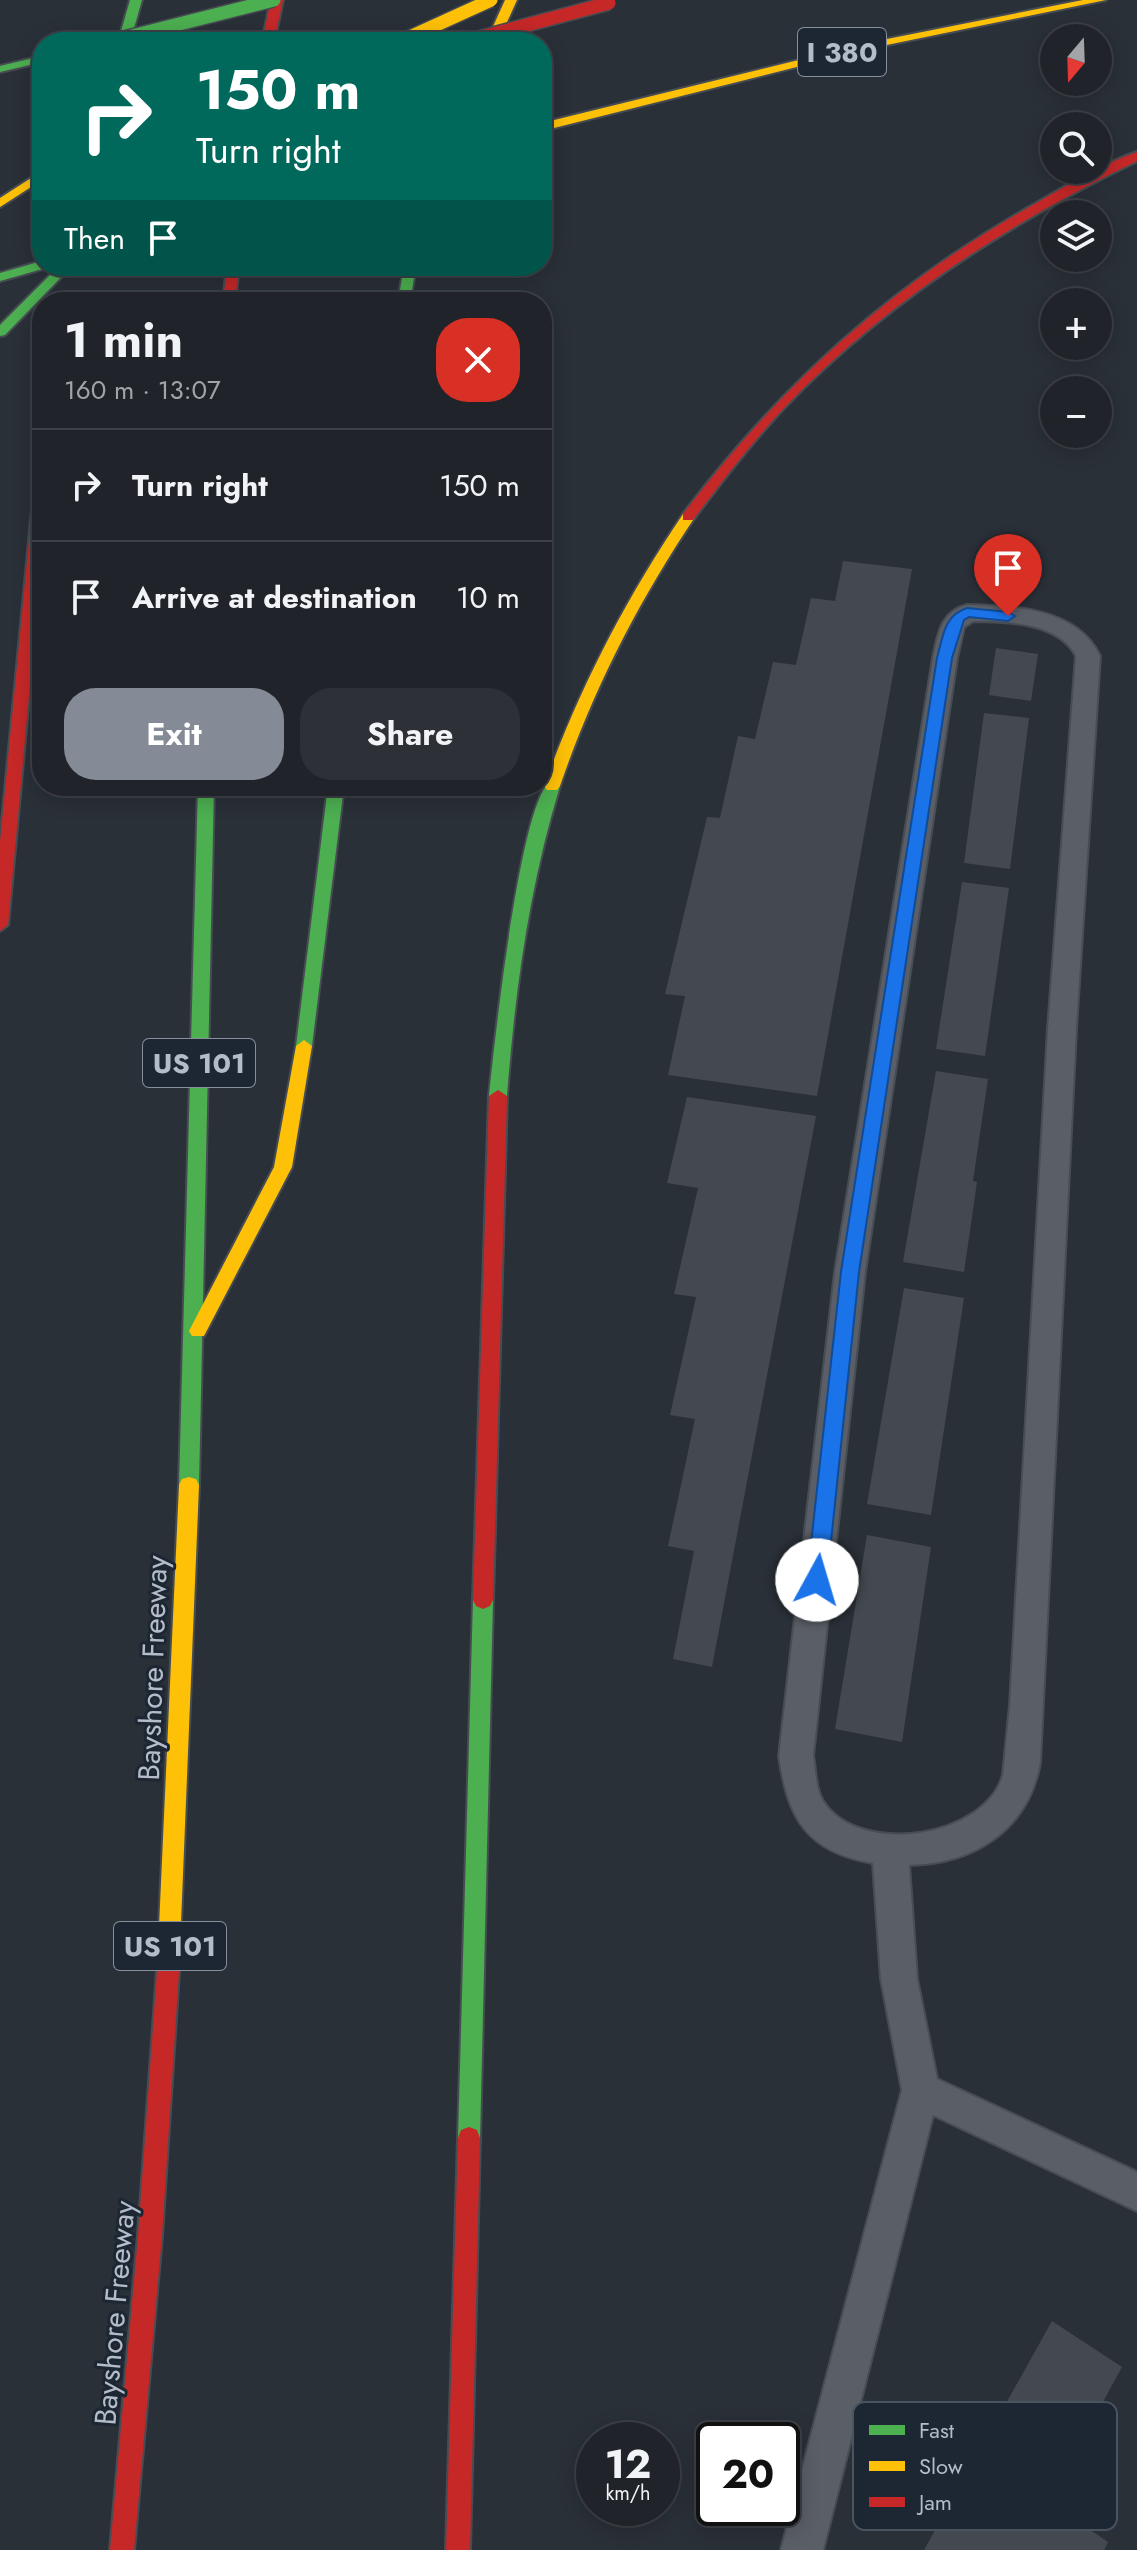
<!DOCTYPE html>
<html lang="en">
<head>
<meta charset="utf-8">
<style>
  body { margin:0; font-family:Jost,sans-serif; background:#2d3036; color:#f1f3f6; height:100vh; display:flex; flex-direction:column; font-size:30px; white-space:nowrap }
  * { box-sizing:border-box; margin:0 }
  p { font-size:26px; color:#a2a4a8 }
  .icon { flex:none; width:44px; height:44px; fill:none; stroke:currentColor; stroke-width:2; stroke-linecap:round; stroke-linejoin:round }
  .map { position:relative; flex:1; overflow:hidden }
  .sheet { position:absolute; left:32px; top:292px; width:520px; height:504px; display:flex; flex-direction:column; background:#20242a; border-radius:32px; box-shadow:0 4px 20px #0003,0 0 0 2px #3d4147 }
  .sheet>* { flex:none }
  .banner { position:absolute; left:32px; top:32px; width:520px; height:244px; border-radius:32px; box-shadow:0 4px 20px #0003,0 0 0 2px #3d4147; background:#00695c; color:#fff; overflow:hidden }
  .needle { width:52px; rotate:199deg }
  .tools { position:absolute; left:1040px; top:24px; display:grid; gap:16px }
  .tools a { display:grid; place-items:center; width:72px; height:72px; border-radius:50%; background:#20242a; box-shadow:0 4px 20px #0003,0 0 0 2px #3d4147; font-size:40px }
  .speed { position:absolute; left:576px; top:2422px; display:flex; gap:16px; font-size:40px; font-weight:700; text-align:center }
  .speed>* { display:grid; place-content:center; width:104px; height:104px; border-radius:50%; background:#20242a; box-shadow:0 4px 20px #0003,0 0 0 2px #3d4147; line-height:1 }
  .speed small { font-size:20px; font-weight:400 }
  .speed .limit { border:4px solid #111; border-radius:12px; background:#fff; color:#111 }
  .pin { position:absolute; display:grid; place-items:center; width:68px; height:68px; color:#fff; margin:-82px -34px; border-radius:50% 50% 50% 0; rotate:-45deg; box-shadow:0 0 8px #0007 }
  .pin .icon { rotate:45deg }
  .me { position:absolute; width:88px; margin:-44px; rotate:6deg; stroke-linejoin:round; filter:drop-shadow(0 0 6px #0008) }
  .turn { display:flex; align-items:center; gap:28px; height:168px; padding:0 32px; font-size:36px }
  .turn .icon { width:104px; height:104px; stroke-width:2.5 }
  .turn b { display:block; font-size:56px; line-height:68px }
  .then { display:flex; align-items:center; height:76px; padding:0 32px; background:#0003; gap:16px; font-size:30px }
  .round { display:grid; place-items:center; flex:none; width:84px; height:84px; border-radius:32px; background:#2d3036 }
  .overview { display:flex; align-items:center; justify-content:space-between; height:136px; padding:0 32px }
  h1 { font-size:48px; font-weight:700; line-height:60px }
  .action { display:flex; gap:16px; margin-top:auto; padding:16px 32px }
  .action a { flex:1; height:92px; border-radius:32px; background:#848b96; color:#fff; font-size:32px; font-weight:700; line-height:92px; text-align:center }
  .action a+a { background:#2d3036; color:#f1f3f6 }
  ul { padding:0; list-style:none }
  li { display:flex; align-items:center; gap:24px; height:112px; padding:0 32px; border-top:2px solid #3d4147 }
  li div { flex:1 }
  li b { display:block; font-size:30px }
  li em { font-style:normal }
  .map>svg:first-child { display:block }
</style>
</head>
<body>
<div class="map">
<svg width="1137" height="2550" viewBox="0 0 1137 2550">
  <rect width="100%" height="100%" fill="#2a3038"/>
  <g fill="#444950">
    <polygon points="843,561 912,569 817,1096 668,1075 685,996 665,994 707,817 720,818 738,736 755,739 773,662 796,665 811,598 835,601"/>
    <polygon points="996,648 1038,654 1031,701 989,695"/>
    <polygon points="984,713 1029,718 1010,869 964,863"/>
    <polygon points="962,882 1009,888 985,1056 936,1049"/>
    <polygon points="936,1071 988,1079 973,1181 977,1182 964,1272 903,1262"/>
    <polygon points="687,1097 816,1116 712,1667 673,1659 694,1551 668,1546 695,1419 670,1415 696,1297 674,1294 698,1188 667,1183"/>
    <polygon points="904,1288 964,1298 931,1515 867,1504"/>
    <polygon points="867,1535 931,1547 902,1742 835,1729"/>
    <polygon points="1052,2321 1122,2367 1086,2433 1111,2451 1074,2519 1108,2542 1104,2550 924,2550"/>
  </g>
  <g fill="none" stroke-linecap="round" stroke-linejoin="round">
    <g stroke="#484c53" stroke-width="4">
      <path id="lane" d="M967 605C1014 606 1077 608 1100 656L1076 1029 1040 1763C1028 1830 974 1864 909 1865L917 1979 937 2079 1137 2172V2211L933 2115 823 2550H781L902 2090 881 1979 873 1863C806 1852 788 1818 779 1756L835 1272 933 658C938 635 940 612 967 605ZM973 621C1005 621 1059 622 1076 656L1048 1029 1010 1705 1003 1775C985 1838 862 1856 825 1804 815 1791 816 1771 813 1756L865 1272 957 658 964 627Z"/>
    </g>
    <g stroke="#474c53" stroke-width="4">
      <g id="fast">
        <polygon points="130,0 142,0 130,42 118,42"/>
        <polygon points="42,56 42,62 0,72 0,66"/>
        <polygon points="42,261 42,266 46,268 0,281 0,273"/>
        <polygon points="59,266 72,266 5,335 0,336 0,325"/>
        <polygon points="404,266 416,266 410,302 398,302"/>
        <path d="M552 781 560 786C529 888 515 990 507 1096L498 1102 489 1096C493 1055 521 791 552 781Z"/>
        <polygon points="198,786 214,786 199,1485 196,1491 189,1493 182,1491 179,1485"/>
        <polygon points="328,786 344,786 312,1046 304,1052 296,1046"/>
        <polygon points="483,1591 490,1594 493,1600 480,2138 477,2146 469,2149 461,2146 458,2138 473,1600 476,1594"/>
      </g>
    </g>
    <g stroke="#474c53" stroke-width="4">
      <g id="slow">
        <polygon points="505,0 517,0 498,42 486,42"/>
        <polygon points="1083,0 1106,0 872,48 542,131 542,123 872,42"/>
        <polygon points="42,171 42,180 0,207 0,198"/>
        <path d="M688 513 695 517C638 602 593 690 560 786L557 790H547L544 786C579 689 625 600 683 514Z"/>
        <polygon points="304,1040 312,1046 292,1167 204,1336 192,1336 189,1331 274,1167 296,1046"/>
        <polygon points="189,1477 196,1479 199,1485 179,1971 176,1978 168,1981 160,1978 157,1971 179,1485 182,1479"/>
      </g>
    </g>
    <g stroke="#474c53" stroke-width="4">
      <g id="jam">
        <polygon points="271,0 283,0 274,42 262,42"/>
        <path d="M1137 152V161C1007 224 886 302 785 407 752 442 722 481 693 520H683V514C782 384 891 285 1033 205 1066 186 1101 164 1137 152Z"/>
        <polygon points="227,266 239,266 235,302 223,302"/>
        <polygon points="42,475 42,554 8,925 0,931 0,842 35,479"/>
        <polygon points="498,1090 507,1096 493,1600 490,1606 483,1609 476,1606 473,1600 489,1096"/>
        <polygon points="168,1961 176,1964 179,1971 162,2236 134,2550 110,2550 138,2236 157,1971 160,1964"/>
        <polygon points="469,2127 477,2130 480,2138 470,2550 446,2550 458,2138 461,2130"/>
      </g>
    </g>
    <use href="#lane" fill="#5a5e66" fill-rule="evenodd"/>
    <use href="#fast" fill="#4caf50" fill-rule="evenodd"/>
    <use href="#slow" fill="#ffc107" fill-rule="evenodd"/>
    <use href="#jam" fill="#c62828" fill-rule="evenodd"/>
    <g stroke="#474c53" stroke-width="16" stroke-linecap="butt">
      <polyline id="fast-bridge" points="108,42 274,0"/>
    </g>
    <g stroke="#474c53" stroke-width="16" stroke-linecap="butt">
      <polyline id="slow-bridge" points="399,42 491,0"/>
    </g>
    <g stroke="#474c53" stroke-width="16" stroke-linecap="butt">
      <polyline id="jam-bridge" points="463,42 609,3"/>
    </g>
    <use href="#fast-bridge" stroke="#4caf50" stroke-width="13"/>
    <use href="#slow-bridge" stroke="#ffc107" stroke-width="13"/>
    <use href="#jam-bridge" stroke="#c62828" stroke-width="13"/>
  </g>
  <path fill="#1a73e8" stroke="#114b97" stroke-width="2" d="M967 608 1008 612 1015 616 1008 621 969 617 964 620 952 658 859 1272 827 1580 824 1586 817 1588 810 1586 807 1580 841 1272 937 658C943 637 944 615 967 608Z"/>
  <g text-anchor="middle" stroke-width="6" stroke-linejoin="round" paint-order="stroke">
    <g fill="#1d2633" stroke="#878f9c" stroke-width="2">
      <rect x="798" y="28" width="88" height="48" rx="6"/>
      <rect x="143" y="1039" width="112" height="48" rx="6"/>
      <rect x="114" y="1922" width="112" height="48" rx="6"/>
    </g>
    <g font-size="28" font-weight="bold" fill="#b4bcc9">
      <text x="842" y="62">I 380</text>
      <text x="199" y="1073">US 101</text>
      <text x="170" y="1956">US 101</text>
    </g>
    <g font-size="30" fill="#b4bcc9" stroke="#1d2633">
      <text transform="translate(153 1668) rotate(-88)" y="10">Bayshore Freeway</text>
      <text transform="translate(115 2313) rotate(-85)" y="10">Bayshore Freeway</text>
    </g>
  </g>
  <rect x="853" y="2402" width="264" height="128" rx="12" fill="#1d2633" stroke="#4a5360" stroke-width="2"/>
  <rect x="869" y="2425" width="36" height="10" fill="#4caf50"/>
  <rect x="869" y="2461" width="36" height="10" fill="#ffc107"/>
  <rect x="869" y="2497" width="36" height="10" fill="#c62828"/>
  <g font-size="22" fill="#b4bcc9">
    <text x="919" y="2438">Fast</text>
    <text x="919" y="2474">Slow</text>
    <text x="919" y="2510">Jam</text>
  </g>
</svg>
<div class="tools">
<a><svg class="needle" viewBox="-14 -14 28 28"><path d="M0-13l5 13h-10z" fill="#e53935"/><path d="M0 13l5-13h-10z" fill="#a2a4a8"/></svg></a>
<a><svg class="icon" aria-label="search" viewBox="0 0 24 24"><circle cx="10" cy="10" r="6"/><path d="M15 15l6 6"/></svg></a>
<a><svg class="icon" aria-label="layers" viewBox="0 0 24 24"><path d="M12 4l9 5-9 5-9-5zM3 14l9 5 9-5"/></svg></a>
<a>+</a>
<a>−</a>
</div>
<div class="speed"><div>12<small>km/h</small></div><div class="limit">20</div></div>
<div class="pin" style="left:1008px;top:616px;background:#d93025"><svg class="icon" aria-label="arrive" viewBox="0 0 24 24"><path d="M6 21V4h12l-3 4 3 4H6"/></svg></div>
<svg class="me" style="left:817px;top:1580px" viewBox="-20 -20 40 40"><circle r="19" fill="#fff"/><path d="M0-13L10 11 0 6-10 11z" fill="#1a73e8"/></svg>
<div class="banner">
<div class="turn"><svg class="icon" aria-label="right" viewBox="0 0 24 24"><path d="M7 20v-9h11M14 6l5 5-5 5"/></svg><div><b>150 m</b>Turn right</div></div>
<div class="then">Then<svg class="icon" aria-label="arrive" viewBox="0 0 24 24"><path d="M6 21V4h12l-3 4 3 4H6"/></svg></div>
</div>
<section class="sheet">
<div class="overview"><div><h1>1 min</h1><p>160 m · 13:07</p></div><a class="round" style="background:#d93025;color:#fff"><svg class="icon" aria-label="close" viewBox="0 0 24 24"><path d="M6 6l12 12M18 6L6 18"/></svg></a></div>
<ul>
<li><svg class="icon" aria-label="right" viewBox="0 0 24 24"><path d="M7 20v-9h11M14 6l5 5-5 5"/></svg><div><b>Turn right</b></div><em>150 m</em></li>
<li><svg class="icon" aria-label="arrive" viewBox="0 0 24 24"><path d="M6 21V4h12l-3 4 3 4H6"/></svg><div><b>Arrive at destination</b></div><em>10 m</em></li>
</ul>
<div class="action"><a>Exit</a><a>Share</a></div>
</section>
</div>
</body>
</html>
